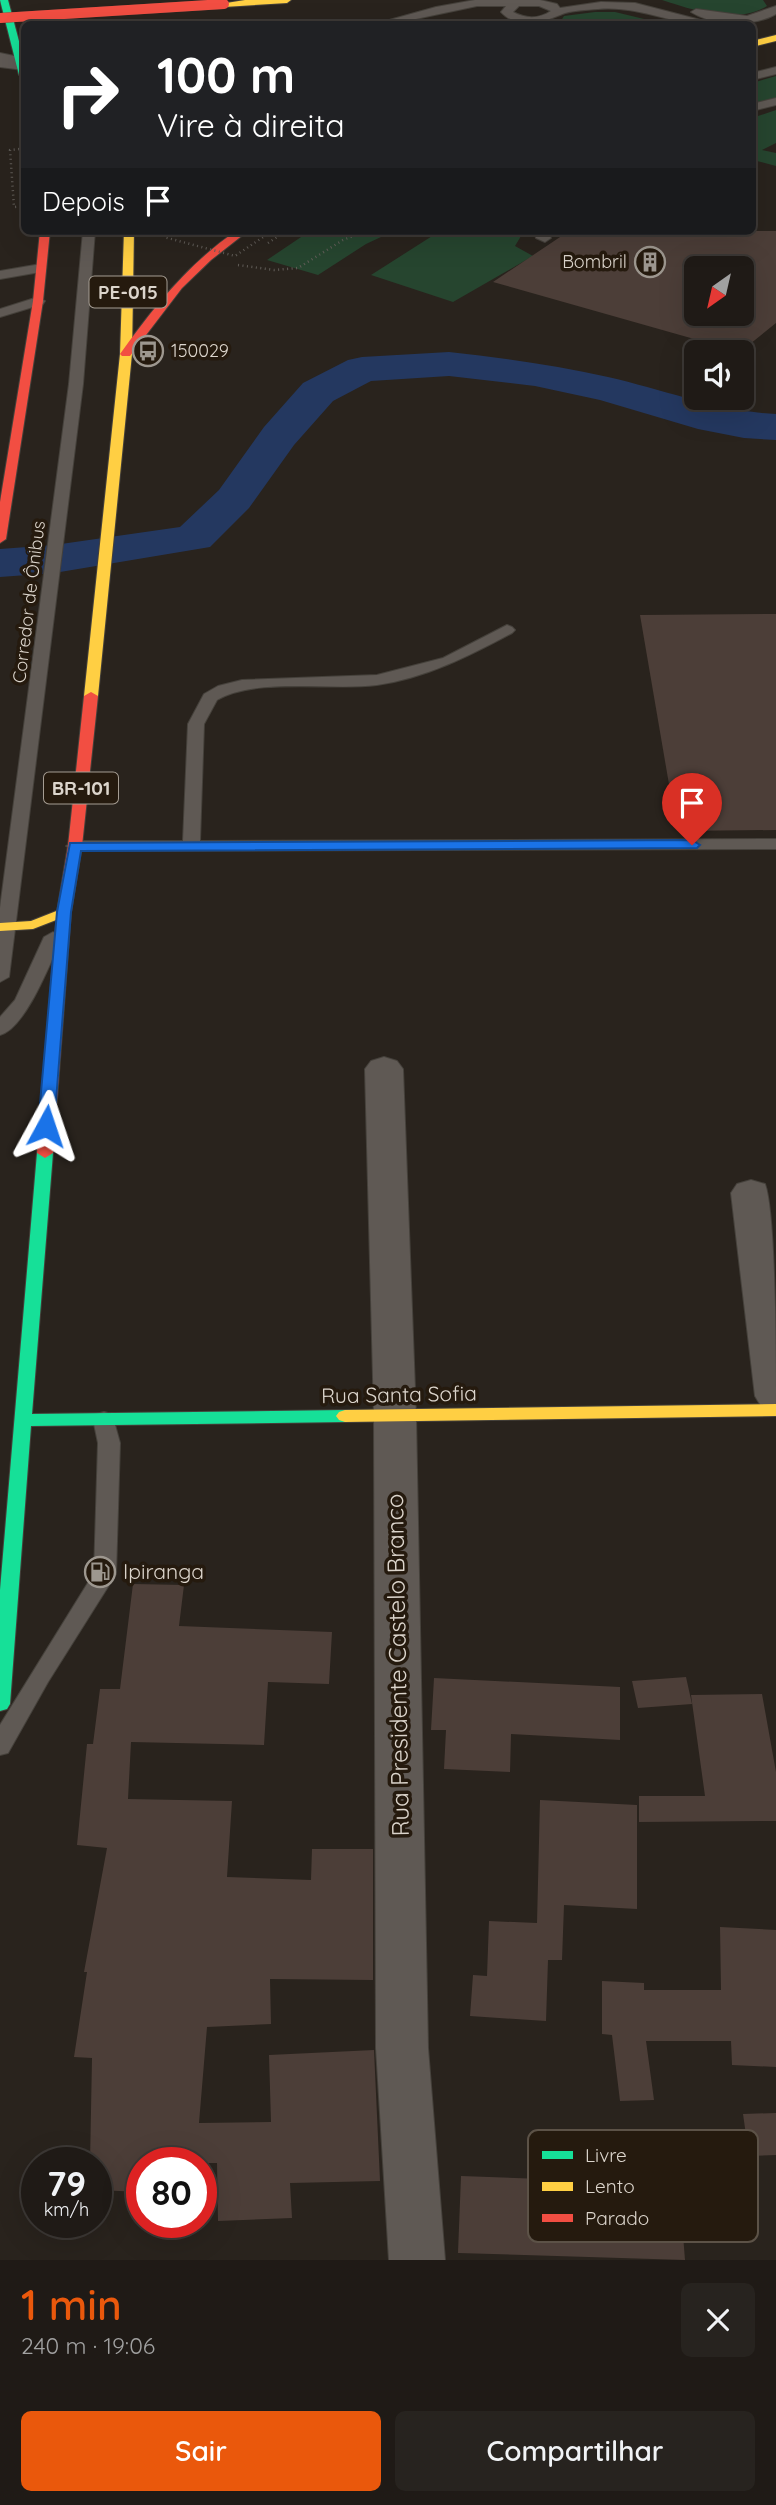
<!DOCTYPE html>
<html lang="pt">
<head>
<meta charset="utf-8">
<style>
  body { margin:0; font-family:Quicksand,sans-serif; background:#27231f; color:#f1f3f6; height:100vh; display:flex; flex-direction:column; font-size:26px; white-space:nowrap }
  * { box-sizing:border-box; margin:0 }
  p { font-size:23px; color:#a1a1a1 }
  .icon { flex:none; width:38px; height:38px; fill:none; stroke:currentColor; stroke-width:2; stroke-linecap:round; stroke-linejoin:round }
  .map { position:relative; height:2260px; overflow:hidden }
  .panel { display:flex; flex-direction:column; background:#1f1a16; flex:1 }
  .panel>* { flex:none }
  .guide { position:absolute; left:21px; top:21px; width:735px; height:214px; border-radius:10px; box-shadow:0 7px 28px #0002,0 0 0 2px #3c3835; background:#202124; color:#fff; overflow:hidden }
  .needle { width:46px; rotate:214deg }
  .tools { position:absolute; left:684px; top:256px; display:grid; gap:14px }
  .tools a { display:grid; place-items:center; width:70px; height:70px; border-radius:10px; background:#1f1a16; box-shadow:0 7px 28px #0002,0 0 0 2px #3c3835; font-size:35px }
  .speed { position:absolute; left:21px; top:2147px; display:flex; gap:14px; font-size:35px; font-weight:700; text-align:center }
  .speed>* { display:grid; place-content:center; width:91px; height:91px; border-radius:50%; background:#1f1a16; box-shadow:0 7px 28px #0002,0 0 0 2px #3c3835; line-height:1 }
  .speed small { font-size:18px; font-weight:400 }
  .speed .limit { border:10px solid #d22; background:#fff; color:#111 }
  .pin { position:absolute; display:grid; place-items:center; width:60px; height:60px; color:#fff; margin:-72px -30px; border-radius:50% 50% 50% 0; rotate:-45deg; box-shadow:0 0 7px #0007 }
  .pin .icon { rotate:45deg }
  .me { position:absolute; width:77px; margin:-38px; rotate:5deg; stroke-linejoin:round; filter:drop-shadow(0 0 5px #0008) }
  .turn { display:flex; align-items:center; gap:24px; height:147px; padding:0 21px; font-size:32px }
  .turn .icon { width:91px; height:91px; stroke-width:2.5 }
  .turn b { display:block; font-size:49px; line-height:60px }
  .then { display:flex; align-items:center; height:66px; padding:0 21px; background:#0003; gap:14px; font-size:26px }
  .round { display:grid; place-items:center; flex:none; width:74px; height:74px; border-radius:10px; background:#27231f }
  .headline { display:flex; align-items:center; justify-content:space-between; height:119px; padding:0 21px }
  h1 { font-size:42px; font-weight:600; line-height:52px; color:#ea580c }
  .button { display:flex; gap:14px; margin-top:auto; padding:14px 21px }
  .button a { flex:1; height:80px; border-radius:10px; background:#ea580c; color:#fff; font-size:28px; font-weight:600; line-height:80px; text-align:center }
  .button a+a { background:#27231f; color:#f1f3f6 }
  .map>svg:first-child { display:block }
</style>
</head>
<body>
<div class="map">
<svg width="776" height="2260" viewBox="0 0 776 2260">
  <rect width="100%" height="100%" fill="#29231d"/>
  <g fill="#26452f">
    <path d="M662 0H763L767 6C739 25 692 10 662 0Z"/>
    <polygon points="595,12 615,12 665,24 559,24 564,16"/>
    <polygon points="776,76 776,99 753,105 752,83"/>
    <polygon points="776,110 776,143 762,150 776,153 776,166 753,160 752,118"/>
    <polygon points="310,231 394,231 366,244 318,275 267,260"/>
    <polygon points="440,231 524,231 515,246 533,256 453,302 371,275"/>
  </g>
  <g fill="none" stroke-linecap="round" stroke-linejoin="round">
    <path fill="#243860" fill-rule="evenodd" d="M449 352C503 358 555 365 608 377 665 390 717 411 776 414V440L744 438 698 429 600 400 535 386 449 376 371 381 333 401 294 445 249 508 210 547 54 573 0 577V549L54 545 180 527 219 490 264 427 303 383 348 360 362 357Z"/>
  </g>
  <g fill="#4c3e38" fill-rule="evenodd">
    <path d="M569 231H776V323L740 352 493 282ZM696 268H742V313H696Z"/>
    <polygon points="776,614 776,830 677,831 640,615"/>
    <polygon points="133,1584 184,1585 179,1626 332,1632 329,1684 268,1682 264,1745 131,1742 128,1799 232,1801 227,1877 311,1880 312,1849 373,1849 373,1980 270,1979 271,2024 207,2027 199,2123 271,2122 269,2055 374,2050 380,2181 290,2183 292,2218 218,2221 217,2163 142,2163 142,2192 96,2190 96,2163 90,2163 92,2058 74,2057 87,1972 84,1972 107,1848 77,1845 87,1744 93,1744 100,1689 120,1689"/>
    <polygon points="686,1677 692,1704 638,1708 632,1681"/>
    <polygon points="434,1678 620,1687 620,1740 511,1734 510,1772 444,1769 446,1730 431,1730"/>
    <polygon points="762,1694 776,1772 776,1821 639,1822 639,1796 705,1796 691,1695"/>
    <polygon points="540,1800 637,1805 637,1909 564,1905 562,1960 548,1960 546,2021 470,2016 473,1975 487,1976 489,1921 537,1923"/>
    <polygon points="720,1927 776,1930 776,2067 732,2065 731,2041 646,2041 654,2100 620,2101 612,2035 602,2034 602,1981 644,1983 644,1990 721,1990"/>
    <polygon points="776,2113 776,2155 749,2156 743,2114"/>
    <polygon points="461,2176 679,2184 685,2260 458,2253"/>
  </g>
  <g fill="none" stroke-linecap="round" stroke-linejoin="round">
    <g stroke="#45413b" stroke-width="2">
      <g id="lane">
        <path d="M475 0H540L557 4 560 8 601 2 635 3 716 24C677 28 642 5 598 9 587 10 571 10 560 15 541 23 518 30 501 12L506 6H477L392 24H375L436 7ZM519 6H539L551 11C539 19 526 19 513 12Z"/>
        <path d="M776 6V14C754 27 712 26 691 12L696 9 747 16Z"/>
        <polygon points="776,67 776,74 752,80 752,73"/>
        <polygon points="776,98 776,105 752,111 752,104"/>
        <polygon points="83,231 95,231 83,384 9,977 0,982 0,908 69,384"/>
        <polygon points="534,231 546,231 551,238 545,242 536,238"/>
        <polygon points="41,264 46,265 46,271 0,279 0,271"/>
        <polygon points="38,297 45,301 43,304 0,317 0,309"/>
        <path d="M507 625 512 627 515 630 512 633C469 656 426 678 377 685 330 691 256 677 217 700L204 724 200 841 776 839V849L75 851 66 846 75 841H183L188 724 204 694 218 686 242 680 377 675 443 658Z"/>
        <path d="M53 932 62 937C51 961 26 1028 0 1035V1017L15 1000 44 937Z"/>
        <polygon points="104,1412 112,1414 120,1443 116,1574 48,1682 8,1753 0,1755 0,1725 94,1573 98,1443 93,1419 96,1414"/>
      </g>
    </g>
    <g stroke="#45413b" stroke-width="2">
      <g id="street">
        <polygon points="0,53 24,58 24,70 0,67"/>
        <polygon points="384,1057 397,1061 403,1069 416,1416 428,2048 445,2260 389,2260 376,2048 374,1416 365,1069 371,1061"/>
        <path d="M751 1180 765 1184C776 1214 776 1367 776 1411L761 1406 755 1396 731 1193 737 1184Z"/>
      </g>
    </g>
    <g stroke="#45413b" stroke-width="2">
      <g id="fast">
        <polygon points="0,0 8,0 24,60 24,78 19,75"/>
        <polygon points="45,1148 53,1153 32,1414 345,1410 351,1412 354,1416 351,1420 345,1422 31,1426 10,1704 7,1709 0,1711 0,1590 37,1153"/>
      </g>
    </g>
    <g stroke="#45413b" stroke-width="2">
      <g id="slow">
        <polygon points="245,0 291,0 287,3 224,7 220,4"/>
        <polygon points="776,35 776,41 752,47 752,41"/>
        <polygon points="124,231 134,231 132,354 98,696 91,700 84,696 120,354"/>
        <polygon points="64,908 69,909 71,912 69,915 33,929 0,931 0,923 31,921"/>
        <polygon points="776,1404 776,1416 345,1422 339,1420 336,1416 339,1412 345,1410"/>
      </g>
    </g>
    <g stroke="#45413b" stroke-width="2">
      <g id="jam">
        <polygon points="40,231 50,231 43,301 6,539 0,543 0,502 33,301"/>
        <path d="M236 231H248L211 260 182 288 130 356H122L120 354C154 307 188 264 236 231Z"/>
        <polygon points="91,692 98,696 82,846 71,912 53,1153 45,1158 37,1153 57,912 68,846 84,696"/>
      </g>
    </g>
    <g stroke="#615d58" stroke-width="2.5" stroke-dasharray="1 3.5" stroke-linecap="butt">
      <polyline points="21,97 24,131"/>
      <polyline points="24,202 20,149 10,150 14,207 24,206"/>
      <polyline points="268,243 286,231"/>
      <polyline points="238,265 274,270 298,268 343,240 366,231"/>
    </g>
    <use href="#lane" fill="#5f5954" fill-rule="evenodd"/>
    <use href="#street" fill="#5f5954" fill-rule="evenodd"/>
    <use href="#fast" fill="#16e098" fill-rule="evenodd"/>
    <use href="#slow" fill="#ffcf43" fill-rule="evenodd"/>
    <use href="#jam" fill="#f24e42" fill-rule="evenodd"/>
    <g stroke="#45413b" stroke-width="10" stroke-linecap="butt">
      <polyline id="jam-bridge" points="0,18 224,4"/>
    </g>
    <polyline stroke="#615d58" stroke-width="2.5" stroke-dasharray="1 3.5" stroke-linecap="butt" points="162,231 164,237 235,256 272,231"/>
    <use href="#jam-bridge" stroke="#f24e42" stroke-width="10"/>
  </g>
  <polygon fill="#1a73e8" stroke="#114b97" stroke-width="2" points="692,840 700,845 697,848 81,851 71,912 54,1126 46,1131 38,1126 57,912 70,843"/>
  <defs>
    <g id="building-ring" transform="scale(1.575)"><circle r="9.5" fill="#251a0e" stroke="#9d978f" stroke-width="1.5"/><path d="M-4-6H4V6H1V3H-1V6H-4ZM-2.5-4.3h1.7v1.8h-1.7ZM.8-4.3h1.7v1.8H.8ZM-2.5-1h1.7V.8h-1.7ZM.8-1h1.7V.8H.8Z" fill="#9d978f"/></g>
    <g id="bus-ring" transform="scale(1.575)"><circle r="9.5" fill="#251a0e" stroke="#9d978f" stroke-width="1.5"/><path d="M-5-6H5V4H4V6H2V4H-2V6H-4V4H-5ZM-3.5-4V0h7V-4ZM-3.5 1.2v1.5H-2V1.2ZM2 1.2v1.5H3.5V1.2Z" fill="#9d978f"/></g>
    <g id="fuel-ring" transform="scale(1.575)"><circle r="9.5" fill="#251a0e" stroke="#9d978f" stroke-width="1.5"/><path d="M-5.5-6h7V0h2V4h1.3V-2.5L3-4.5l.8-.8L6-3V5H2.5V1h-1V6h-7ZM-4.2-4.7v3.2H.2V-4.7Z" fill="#9d978f"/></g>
  </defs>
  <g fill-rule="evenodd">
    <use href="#building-ring" x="650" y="262"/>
    <use href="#bus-ring" x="148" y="351"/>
    <use href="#fuel-ring" x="100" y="1572"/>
  </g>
  <g text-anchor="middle" stroke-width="7" stroke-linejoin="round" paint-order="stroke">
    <g font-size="18" fill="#dcd5cc" stroke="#251a0e" text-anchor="end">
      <text x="627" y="268">Bombril</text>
      <text x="171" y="357" text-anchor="start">150029</text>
    </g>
    <g font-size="18" fill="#dcd5cc" stroke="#251a0e">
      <text transform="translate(29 602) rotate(-83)" y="6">Corredor de Ônibus</text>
    </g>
    <g fill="#251a0e" stroke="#a59d93" stroke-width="2">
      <rect x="89.5" y="276.5" width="77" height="31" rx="5"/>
      <rect x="44" y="772.5" width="74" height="31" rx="5"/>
    </g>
    <g font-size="19" font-weight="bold" fill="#dcd5cc">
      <text x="128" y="299">PE-015</text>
      <text x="81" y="795">BR-101</text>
    </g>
    <g font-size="21" fill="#dcd5cc" stroke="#251a0e">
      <text transform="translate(399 1395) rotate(-1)" y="7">Rua Santa Sofia</text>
    </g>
    <g font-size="21" fill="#dcd5cc" stroke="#251a0e" text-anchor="start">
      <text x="123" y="1579">Ipiranga</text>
    </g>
    <g font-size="24" fill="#dcd5cc" stroke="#251a0e">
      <text transform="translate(398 1665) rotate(-91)" y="8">Rua Presidente Castelo Branco</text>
    </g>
  </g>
  <rect x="528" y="2130" width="230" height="112" rx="10" fill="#251a0e" stroke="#5c5247" stroke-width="2"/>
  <rect x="542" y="2151" width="31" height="8" fill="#16e098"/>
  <rect x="542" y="2182" width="31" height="9" fill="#ffcf43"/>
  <rect x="542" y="2214" width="31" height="8" fill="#f24e42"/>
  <g font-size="19" fill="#dcd5cc">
    <text x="585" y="2162">Livre</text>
    <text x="585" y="2193">Lento</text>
    <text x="585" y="2225">Parado</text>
  </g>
</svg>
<div class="tools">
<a><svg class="needle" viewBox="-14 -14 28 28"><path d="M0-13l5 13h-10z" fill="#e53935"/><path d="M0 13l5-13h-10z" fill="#a1a1a1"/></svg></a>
<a><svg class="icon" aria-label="sound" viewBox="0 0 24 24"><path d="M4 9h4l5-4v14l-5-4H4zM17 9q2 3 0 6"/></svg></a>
</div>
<div class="speed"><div>79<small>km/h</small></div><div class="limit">80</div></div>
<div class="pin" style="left:692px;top:845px;background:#d93025"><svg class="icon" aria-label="arrive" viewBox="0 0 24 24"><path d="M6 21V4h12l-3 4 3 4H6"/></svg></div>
<svg class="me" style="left:46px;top:1126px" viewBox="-20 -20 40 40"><path d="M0-17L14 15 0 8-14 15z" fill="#1a73e8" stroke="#fff" stroke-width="4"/></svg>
<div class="guide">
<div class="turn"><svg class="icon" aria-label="right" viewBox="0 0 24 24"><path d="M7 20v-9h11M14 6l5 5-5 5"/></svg><div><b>100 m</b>Vire à direita</div></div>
<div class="then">Depois<svg class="icon" aria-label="arrive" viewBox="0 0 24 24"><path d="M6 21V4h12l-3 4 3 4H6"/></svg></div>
</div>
</div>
<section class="panel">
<div class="headline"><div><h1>1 min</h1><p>240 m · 19:06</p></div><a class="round"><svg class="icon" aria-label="close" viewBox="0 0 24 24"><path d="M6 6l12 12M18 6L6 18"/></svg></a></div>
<div class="button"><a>Sair</a><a>Compartilhar</a></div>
</section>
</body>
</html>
